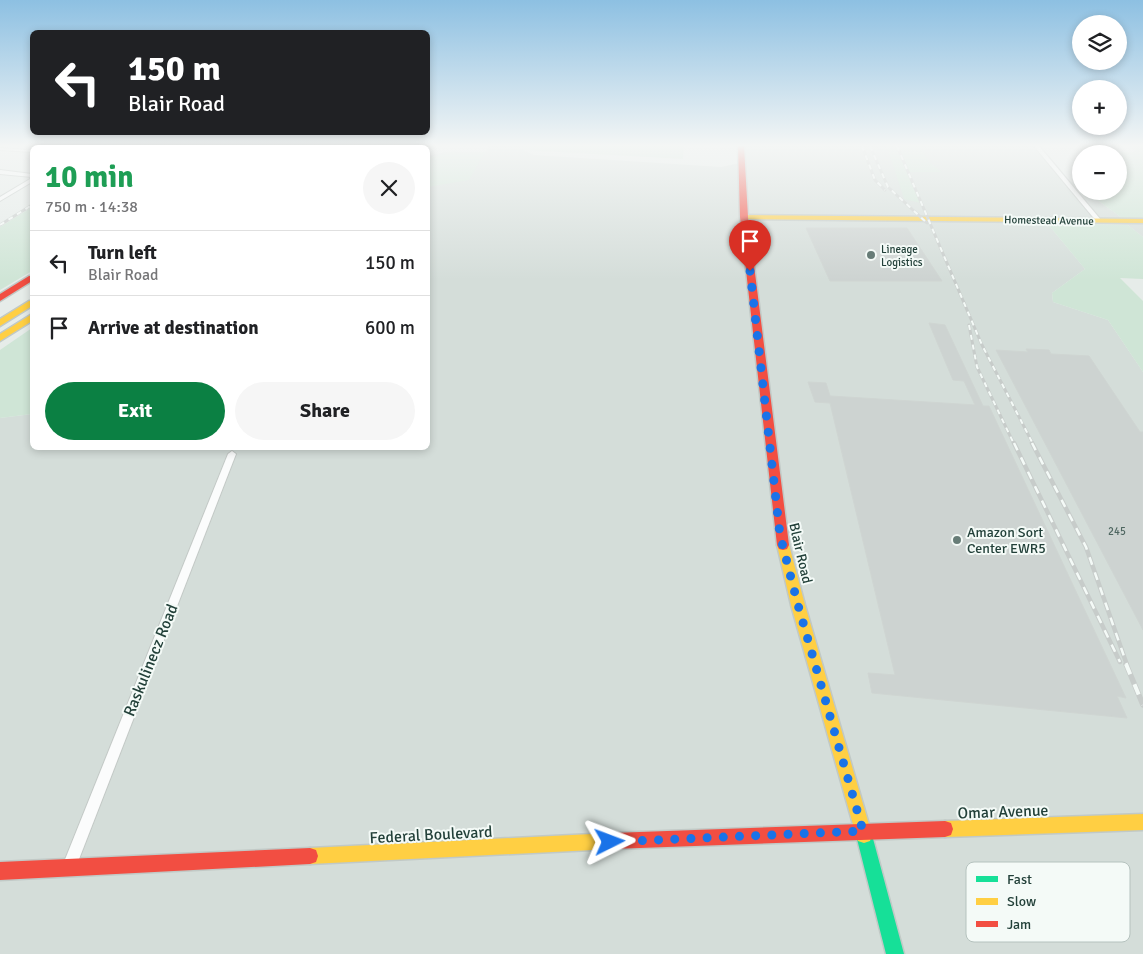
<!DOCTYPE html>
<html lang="en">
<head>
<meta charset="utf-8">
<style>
  body { margin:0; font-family:Signika,sans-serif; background:#f6f6f6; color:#202124; height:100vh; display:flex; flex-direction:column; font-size:19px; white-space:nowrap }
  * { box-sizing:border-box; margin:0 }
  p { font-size:16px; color:#757577 }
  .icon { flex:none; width:28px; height:28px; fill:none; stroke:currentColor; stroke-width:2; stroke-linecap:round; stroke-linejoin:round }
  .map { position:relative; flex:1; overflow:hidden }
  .sheet { position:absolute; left:30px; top:145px; width:400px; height:305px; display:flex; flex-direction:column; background:#fff; border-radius:8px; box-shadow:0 2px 8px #0003 }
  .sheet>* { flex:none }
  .top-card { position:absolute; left:30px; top:30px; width:400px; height:105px; border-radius:8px; box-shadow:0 2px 8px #0003; background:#202124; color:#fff; overflow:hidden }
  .buttons { position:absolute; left:1072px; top:15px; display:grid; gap:10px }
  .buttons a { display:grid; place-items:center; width:55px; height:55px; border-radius:50%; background:#fff; box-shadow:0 2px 8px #0003; font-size:25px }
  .pin { position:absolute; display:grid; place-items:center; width:42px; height:42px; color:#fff; margin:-51px -21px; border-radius:50% 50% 50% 0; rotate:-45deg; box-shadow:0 0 5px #0007 }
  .pin .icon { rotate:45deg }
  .me { position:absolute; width:55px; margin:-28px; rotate:87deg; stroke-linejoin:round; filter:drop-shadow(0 0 4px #0008) }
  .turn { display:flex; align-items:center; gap:18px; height:105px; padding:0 15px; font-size:22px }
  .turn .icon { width:65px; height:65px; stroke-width:2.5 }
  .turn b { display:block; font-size:35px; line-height:42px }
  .round { display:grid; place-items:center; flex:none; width:52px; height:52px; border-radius:26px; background:#f6f6f6 }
  .overview { display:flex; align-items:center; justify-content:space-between; height:85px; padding:0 15px }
  h1 { font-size:30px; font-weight:700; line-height:38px; color:#1e9e55 }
  .primary-button { display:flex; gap:10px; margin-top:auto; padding:10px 15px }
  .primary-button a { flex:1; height:58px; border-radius:30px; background:#0b8043; color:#fff; font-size:20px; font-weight:700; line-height:58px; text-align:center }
  .primary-button a+a { background:#f6f6f6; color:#202124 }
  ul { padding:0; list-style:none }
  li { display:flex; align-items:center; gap:15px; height:65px; padding:0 15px; border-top:1px solid #e0e0e0 }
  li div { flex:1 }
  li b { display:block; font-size:19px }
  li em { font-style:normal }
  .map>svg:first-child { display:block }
</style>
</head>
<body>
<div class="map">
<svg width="1143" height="954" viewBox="0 0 1143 954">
  <rect width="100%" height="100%" fill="#e6ece9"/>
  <polygon fill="#d4ddd9" points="489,146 523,146 523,150 534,155 721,167 740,163 739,146 1041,146 1069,180 1081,188 1081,191 1085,191 1122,218 1143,218 1143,237 1128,225 1047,223 1085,269 1052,293 1053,302 1108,320 1143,372 1143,954 0,954 0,418 32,414 32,448 428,448 428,156 445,152 485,152"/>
  <g fill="#cfe5d6">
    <polygon points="523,146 684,146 683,159 523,150"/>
    <polygon points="887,146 921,146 930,163 942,172 907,172 920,203 904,199"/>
    <polygon points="1133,146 1143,146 1143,218 1122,218 1085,191 1119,191 1119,154 1113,153 1134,152 1136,149"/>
    <polygon points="455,151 456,153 485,152 469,180 428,187 428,158"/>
    <polygon points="32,207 32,271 0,290 0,227"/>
    <polygon points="1047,223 1128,225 1143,237 1143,279 1120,278 1143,301 1143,372 1108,320 1053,302 1052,293 1085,269"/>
    <polygon points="32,328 32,414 0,418 0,350"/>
  </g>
  <g fill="#cdd3d1" stroke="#cfd5d2">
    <polygon points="806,228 907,228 942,281 830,281"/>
    <polygon points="929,323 945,325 983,406 989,406 1126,698 1117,696 1127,718 872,693 868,673 895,675 830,403 815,402 808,382 826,383 830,396 975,405 964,381 953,380"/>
    <polygon points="1026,349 1049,350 1051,354 1089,356 1140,432 1143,432 1143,630 996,350 1028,352"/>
  </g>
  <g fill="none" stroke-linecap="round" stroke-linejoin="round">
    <g stroke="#c3c9c6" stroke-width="2">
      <g id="street">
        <polygon points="89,146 94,146 93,148 88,148"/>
        <polygon points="1034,146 1039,146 1101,220 1101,222 1097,222"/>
        <polygon points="0,148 32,150 32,152 0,150"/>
        <polygon points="0,170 32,174 32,177 0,174"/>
        <polygon points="30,179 32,179 32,182 0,201 0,197"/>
        <polygon points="232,451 236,454 76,867 74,872 69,874 64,872 62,867 228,454"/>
      </g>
    </g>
    <g stroke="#c1c9c6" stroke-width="3">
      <g id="fast">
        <polygon points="312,146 311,148 304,148 305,146"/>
        <polygon points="864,827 870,829 872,835 904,954 886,954 856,835 858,829"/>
      </g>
    </g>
    <g stroke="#c1c9c6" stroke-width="3">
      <g id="slow">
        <polygon points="275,146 282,146 273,148"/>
        <polygon points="289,146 296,146 288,148"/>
        <polygon points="741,215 1143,219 1143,223 744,219 741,219"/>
        <polygon points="29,301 32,301 32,306 0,326 0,319"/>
        <polygon points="32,314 32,321 0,341 0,334"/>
        <polygon points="783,540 787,541 789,545 805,605 872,835 870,841 864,843 858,841 856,835 791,605 777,545 779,541"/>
        <polygon points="1143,814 1143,830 945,837 939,835 937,829 939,823 945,821"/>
        <polygon points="612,833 618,835 620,841 618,847 612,849 310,864 304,862 302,856 304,850 310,848"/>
      </g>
    </g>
    <g stroke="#c1c9c6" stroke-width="3">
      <g id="jam">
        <polygon points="259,146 266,146 257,148"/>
        <polygon points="738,146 744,146 748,217 789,545 787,549 783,550 779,549 777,545 740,217"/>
        <polygon points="29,276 32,276 32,281 0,301 0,294"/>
        <polygon points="945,821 951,823 953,829 951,835 945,837 612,849 606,847 604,841 606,835 612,833"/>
        <polygon points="310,848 316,850 318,856 316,862 310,864 0,880 0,862"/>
      </g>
    </g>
    <use href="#street" fill="#fbfcfc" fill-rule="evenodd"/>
    <use href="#fast" fill="#16e098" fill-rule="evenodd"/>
    <use href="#slow" fill="#ffcf43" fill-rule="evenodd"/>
    <use href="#jam" fill="#f24e42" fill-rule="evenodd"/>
    <g stroke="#c7ccca" stroke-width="3">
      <g id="rail-far2">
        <polyline points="862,146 875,180 885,190"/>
        <polyline points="870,146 888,187 927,223"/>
        <polyline points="897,146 982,345 1033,444"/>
        <polyline points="127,148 130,146"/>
        <polyline points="0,225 32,205"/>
        <polyline points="969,325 977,367 1014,444"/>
      </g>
    </g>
    <g stroke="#c7ccca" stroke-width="4.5">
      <g id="rail-far1">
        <polyline points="1014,443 1120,662"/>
        <polyline points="1032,443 1086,547 1127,665"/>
      </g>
    </g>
    <g stroke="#c7ccca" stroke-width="5.5">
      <polyline id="rail" points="1126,664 1143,705"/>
    </g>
    <use href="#rail-far2" stroke="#f4faf7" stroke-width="2" stroke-dasharray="5" stroke-linecap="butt"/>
    <use href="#rail-far1" stroke="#f4faf7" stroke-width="2.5" stroke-dasharray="8" stroke-linecap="butt"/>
    <use href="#rail" stroke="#f4faf7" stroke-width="4" stroke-dasharray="11" stroke-linecap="butt"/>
  </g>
  <linearGradient id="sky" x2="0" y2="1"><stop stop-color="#8dc0e2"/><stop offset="0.52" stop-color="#f4f6f5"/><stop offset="1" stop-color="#f4f6f5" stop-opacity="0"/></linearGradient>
  <rect width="1143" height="280" fill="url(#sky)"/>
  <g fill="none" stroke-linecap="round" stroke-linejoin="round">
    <polyline stroke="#1a73e8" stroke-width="9" stroke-dasharray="0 16.2" points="610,842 863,831 798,605 780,535 750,271"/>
  </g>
  <g fill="#677c77" stroke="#f4faf7" stroke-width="2">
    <circle cx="871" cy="255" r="5"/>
    <circle cx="957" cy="540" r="5"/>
  </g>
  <g text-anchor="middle" stroke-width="4" stroke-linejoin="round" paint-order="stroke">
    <g font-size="11" fill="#224039" stroke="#f4faf7">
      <text transform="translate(1049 220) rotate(1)" y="4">Homestead Avenue</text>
    </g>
    <g font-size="11" fill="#224039" stroke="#f4faf7" text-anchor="start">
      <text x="881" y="253">Lineage<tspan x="881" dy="13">Logistics</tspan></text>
    </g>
    <g font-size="11" fill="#4e6660">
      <text x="1117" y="535">245</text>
    </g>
    <g font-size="14" fill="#224039" stroke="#f4faf7" text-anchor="start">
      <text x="967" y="537">Amazon Sort<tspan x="967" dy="16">Center EWR5</tspan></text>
    </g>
    <g font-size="14" fill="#224039" stroke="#f4faf7">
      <text transform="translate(801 553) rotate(77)" y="5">Blair Road</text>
    </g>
    <g font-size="16" fill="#224039" stroke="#f4faf7">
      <text transform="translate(150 660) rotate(-68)" y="6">Raskulinecz Road</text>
      <text transform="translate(1003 811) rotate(-2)" y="6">Omar Avenue</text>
      <text transform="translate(431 834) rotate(-3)" y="6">Federal Boulevard</text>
    </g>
  </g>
  <rect x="966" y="862" width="164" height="80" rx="8" fill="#f4faf7" stroke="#b5c2be" stroke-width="1"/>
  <rect x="976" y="876" width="22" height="6" fill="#16e098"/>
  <rect x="976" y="898" width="22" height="7" fill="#ffcf43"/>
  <rect x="976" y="921" width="22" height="6" fill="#f24e42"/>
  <g font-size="14" fill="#224039">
    <text x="1007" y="884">Fast</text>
    <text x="1007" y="906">Slow</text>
    <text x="1007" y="929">Jam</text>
  </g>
</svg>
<div class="buttons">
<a><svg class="icon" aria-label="layers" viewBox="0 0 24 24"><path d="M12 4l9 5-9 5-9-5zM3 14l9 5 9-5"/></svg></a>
<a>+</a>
<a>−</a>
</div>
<div class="pin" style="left:750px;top:271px;background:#d93025"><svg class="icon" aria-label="arrive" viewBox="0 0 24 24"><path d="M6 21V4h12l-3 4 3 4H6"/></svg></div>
<svg class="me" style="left:610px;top:842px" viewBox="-20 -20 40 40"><path d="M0-17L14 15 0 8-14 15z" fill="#1a73e8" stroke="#fff" stroke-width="4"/></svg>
<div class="top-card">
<div class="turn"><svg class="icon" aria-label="left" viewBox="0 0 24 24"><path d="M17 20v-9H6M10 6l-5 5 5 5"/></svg><div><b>150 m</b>Blair Road</div></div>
</div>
<section class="sheet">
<div class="overview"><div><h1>10 min</h1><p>750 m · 14:38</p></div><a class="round"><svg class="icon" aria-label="close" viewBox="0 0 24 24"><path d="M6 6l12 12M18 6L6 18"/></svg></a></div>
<ul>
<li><svg class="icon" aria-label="left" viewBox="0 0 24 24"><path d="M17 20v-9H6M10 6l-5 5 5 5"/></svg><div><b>Turn left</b><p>Blair Road</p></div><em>150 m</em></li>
<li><svg class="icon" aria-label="arrive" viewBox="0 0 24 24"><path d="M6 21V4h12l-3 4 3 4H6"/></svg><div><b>Arrive at destination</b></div><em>600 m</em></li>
</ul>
<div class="primary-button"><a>Exit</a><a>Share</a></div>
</section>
</div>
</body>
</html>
